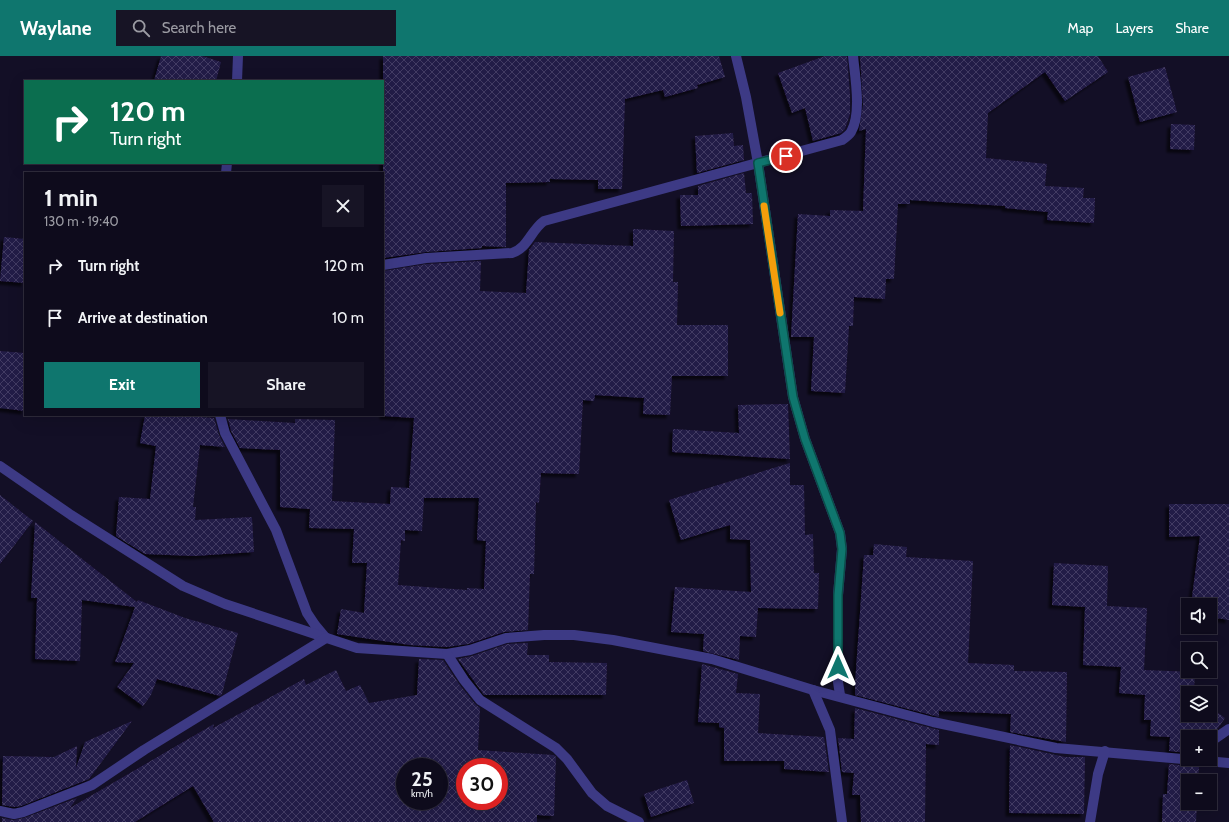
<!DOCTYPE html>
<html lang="en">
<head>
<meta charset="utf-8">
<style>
  body { margin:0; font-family:Cabin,sans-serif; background:#171425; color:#f1f3f6; height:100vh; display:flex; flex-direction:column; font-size:15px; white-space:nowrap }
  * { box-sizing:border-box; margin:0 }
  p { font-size:13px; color:#9b9ba3 }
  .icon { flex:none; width:22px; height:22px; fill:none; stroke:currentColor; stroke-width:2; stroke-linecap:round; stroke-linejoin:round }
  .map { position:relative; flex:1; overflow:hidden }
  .panel { position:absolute; left:24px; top:116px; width:360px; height:244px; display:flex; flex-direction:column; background:#0e0b1c; border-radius:0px; box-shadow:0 4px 16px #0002,0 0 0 1px #2e2b3b }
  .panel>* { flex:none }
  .top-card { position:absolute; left:24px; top:24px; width:360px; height:84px; border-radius:0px; box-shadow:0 4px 16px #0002,0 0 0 1px #2e2b3b; background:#0b6e4f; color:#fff; overflow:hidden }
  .tools { position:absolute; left:1181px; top:542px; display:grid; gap:8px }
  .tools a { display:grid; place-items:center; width:36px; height:36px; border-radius:0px; background:#0e0b1c; box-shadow:0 4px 16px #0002,0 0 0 1px #2e2b3b; font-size:20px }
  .speed { position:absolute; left:396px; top:702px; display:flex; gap:8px; font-size:20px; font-weight:700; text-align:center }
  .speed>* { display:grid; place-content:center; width:52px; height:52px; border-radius:50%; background:#0e0b1c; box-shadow:0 4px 16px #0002,0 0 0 1px #2e2b3b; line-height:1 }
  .speed small { font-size:10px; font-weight:400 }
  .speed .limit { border:6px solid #d22; background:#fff; color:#111 }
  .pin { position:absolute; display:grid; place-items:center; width:34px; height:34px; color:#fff; margin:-17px; border:2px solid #fff; border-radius:50%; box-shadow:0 1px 4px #0007 }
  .me { position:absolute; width:44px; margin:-22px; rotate:0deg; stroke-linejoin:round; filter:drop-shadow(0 0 3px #0008) }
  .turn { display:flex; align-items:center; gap:14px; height:84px; padding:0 20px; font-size:18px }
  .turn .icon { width:52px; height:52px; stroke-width:2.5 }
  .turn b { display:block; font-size:28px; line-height:34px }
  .round { display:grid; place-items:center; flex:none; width:42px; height:42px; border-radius:0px; background:#171425 }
  .summary { display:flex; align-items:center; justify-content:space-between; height:68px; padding:0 20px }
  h1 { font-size:24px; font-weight:700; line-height:30px }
  .button { display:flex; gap:8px; margin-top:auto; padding:8px 20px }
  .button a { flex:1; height:46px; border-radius:0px; background:#0f766e; color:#fff; font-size:16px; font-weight:700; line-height:46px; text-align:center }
  .button a+a { background:#171425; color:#f1f3f6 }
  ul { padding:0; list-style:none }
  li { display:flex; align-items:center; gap:12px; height:52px; padding:0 20px }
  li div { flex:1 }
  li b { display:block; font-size:15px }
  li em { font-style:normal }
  header { display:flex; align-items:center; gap:24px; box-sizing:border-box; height:56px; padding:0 20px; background:#0f766e; color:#fff }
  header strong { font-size:19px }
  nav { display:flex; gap:22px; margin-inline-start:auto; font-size:14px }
  .search { width:280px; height:36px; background:#171425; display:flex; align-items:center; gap:10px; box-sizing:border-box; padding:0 14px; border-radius:0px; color:#9b9ba3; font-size:15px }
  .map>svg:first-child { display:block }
</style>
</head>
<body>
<header>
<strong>Waylane</strong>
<div class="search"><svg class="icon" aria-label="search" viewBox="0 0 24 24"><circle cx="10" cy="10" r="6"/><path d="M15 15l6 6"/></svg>Search here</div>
<nav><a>Map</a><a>Layers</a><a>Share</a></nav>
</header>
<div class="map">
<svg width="1229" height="766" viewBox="0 0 1229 766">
  <defs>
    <pattern id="building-cross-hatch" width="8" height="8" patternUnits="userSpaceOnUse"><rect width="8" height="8" fill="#241b47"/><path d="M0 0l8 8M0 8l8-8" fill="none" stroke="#433b63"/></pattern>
    <filter id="shadow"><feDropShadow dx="-3.5" dy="3.5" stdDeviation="1" flood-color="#0009"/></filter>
  </defs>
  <rect width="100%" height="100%" fill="#130f26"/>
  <g fill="url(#building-cross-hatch)" fill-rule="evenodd" filter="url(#shadow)">
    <polygon points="161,0 202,0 221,6 216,25 154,25"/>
    <polygon points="383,0 719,0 725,21 697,29 698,32 665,41 663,34 625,43 622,133 598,133 598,124 550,123 550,126 506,127 506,191 482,190 482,192 426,196 383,202"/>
    <polygon points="825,0 847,0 850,39 850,58 845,73 841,77 813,85 805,52 792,57 778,17"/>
    <polygon points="860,0 1098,0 1108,16 1065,45 1045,16 988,57 986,102 1047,108 1045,130 1084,132 1083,142 1095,142 1094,167 1047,164 1048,156 1005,152 1005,150 910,144 910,148 898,148 894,223 886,223 885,243 854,241 853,270 849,270 845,337 811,335 814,281 791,281 798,158 830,160 830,154 863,155 866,73 859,75 863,49"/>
    <polygon points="1165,11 1177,56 1140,66 1128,21"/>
    <polygon points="1171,68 1195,69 1194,94 1170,93"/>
    <polygon points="733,77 734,90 743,89 744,104 697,117 695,80"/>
    <polygon points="744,117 746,137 752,137 753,168 681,170 680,139 698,139 698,130"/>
    <path d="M633 173 674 175 673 226H678L677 269H728V320H672L670 359 643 358 644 342 595 339 594 345 583 344 579 418 541 417 539 447 536 446 534 518H530L528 574 504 576 468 588 447 591 410 589 337 578 341 553 364 557 367 507H352L354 473 309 472 310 453 280 451V394L240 392 231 375 228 363 295 367V363L335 364 332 445 390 448 391 431 409 432 414 362 383 360V215L427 208 481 205 480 235 526 237 529 194 535 186 633 190ZM424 442H479L477 484 486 485 484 533 467 532V534L398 529 401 484 405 485V474L422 475Z"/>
    <polygon points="4,181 25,183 25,227 0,225"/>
    <polygon points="0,295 25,297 25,355 0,352"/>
    <polygon points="788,348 790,403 672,396 673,373 739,377 738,349"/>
    <polygon points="145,359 199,359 199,361 214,362 219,379 225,391 200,389 193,451 196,451 195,464 252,461 254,496 194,500 145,498 116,480 119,441 150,443 156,390 140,387"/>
    <polygon points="790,407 790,429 804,429 805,479 813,478 814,517 819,517 818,553 758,552 756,581 740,580 739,604 703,595 704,578 671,576 675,531 751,536 750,484 730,483 730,469 681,484 669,444"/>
    <polygon points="0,439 33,465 0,508"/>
    <polygon points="1169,448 1229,448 1229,564 1210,561 1210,549 1191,549 1200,480 1169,481"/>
    <polygon points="35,466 137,546 138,544 185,562 238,577 222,638 220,640 157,623 151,639 143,650 117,631 134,607 115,606 135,551 82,544 80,605 35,603 37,542 31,542"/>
    <polygon points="874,488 907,491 906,501 973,505 968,607 1014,609 1014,615 1067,616 1066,686 1010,676 1011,658 939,655 939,661 855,639 855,628 864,499 873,499"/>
    <polygon points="1054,507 1108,510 1107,550 1147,552 1144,614 1195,616 1194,637 1188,637 1188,659 1210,659 1210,651 1225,662 1218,672 1206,681 1188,681 1188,697 1169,695 1170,681 1150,680 1151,664 1144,664 1145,639 1119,637 1121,611 1083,609 1085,551 1052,549"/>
    <polygon points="528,587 527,599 549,599 549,606 607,607 606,639 484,639 458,603 472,600 507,588"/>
    <path d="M419 603 443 604 459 628 475 648 480 652 478 694 554 699 556 701 554 760 537 759V766H214L193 730 135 766H2V762L13 764 24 762 77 742 70 752 214 668 213 672 304 623 306 629 336 614 346 635 360 629 369 647 417 639ZM405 711H439V745H405ZM465 711H499V745H465Z"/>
    <polygon points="702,608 738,618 736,637 760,638 758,677 824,681 829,716 784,713 784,705 724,705 724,672 719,671 719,667 698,666"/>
    <polygon points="855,652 939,674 939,689 926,688 925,766 861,766 860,739 852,739 854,717 842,716 838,682 854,683"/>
    <polygon points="132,665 89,723 21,750 14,751 2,749 3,700 54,701 77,690 76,712 85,686"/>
    <polygon points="1010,689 1065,701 1085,701 1084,758 1009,757"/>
    <polygon points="1169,708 1199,711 1198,725 1188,725 1188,747 1197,747 1196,766 1162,766 1163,738 1167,738"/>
    <polygon points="687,724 694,747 651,761 644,738"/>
  </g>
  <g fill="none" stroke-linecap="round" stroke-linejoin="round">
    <g stroke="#3d3a85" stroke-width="10">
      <polyline points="736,0 746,41 758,107 793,341 805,383 840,477 842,493 838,539 838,626 840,639"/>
      <polyline points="237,25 238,0"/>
      <polyline points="226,117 227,107"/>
      <path d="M383 209 426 202 512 197C528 192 531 174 544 165L842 84C845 82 849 79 851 76 862 58 855 20 853 0"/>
      <polyline points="220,359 225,377 276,474 307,557 315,569 325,581"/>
      <polyline points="0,410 71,459 183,530 225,548 357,592 447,598 470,594 506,582 544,579 574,579 613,584 712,603 813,634 933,666 1056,692 1229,707"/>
      <polyline points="447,598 464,624 480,644 556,692 567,703 592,737 607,750 639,766"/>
      <polyline points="813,634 830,674 842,766"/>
      <polyline points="1210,686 1229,673"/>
      <polyline points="0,755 14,758 23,756 92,729 144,694 326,582"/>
      <polyline points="1090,766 1098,718 1105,695"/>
    </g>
  </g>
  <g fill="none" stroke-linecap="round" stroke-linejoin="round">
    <g stroke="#0a4d48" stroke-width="10">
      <polyline id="route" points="786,100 758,107 793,341 805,383 840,477 842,493 838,539 838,611"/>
    </g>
    <use href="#route" stroke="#0f766e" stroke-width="7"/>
    <polyline stroke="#f59e0b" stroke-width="7" points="764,150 780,257"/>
  </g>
</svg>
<div class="tools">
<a><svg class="icon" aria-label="sound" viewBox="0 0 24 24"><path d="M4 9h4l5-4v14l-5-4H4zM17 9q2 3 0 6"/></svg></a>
<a><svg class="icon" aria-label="search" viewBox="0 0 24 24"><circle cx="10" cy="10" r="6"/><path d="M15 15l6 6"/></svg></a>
<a><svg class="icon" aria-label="layers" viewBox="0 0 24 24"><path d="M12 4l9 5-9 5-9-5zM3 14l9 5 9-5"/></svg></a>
<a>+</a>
<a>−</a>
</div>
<div class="speed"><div>25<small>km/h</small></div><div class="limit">30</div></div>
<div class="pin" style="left:786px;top:100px;background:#d93025"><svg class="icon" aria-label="arrive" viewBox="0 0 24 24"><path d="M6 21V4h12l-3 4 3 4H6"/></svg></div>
<svg class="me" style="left:838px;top:611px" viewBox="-20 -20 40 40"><path d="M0-17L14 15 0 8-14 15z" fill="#0f766e" stroke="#fff" stroke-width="4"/></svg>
<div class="top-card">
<div class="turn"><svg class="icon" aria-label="right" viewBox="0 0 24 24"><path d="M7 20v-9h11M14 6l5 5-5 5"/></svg><div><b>120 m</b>Turn right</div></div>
</div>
<section class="panel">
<div class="summary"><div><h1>1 min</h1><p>130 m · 19:40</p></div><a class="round"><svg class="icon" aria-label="close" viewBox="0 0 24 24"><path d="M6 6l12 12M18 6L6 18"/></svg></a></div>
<ul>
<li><svg class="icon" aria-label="right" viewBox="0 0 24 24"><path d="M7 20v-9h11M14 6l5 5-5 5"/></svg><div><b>Turn right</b></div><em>120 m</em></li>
<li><svg class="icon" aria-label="arrive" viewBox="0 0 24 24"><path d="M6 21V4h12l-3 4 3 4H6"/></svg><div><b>Arrive at destination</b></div><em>10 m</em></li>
</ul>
<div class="button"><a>Exit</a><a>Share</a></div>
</section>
</div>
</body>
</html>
